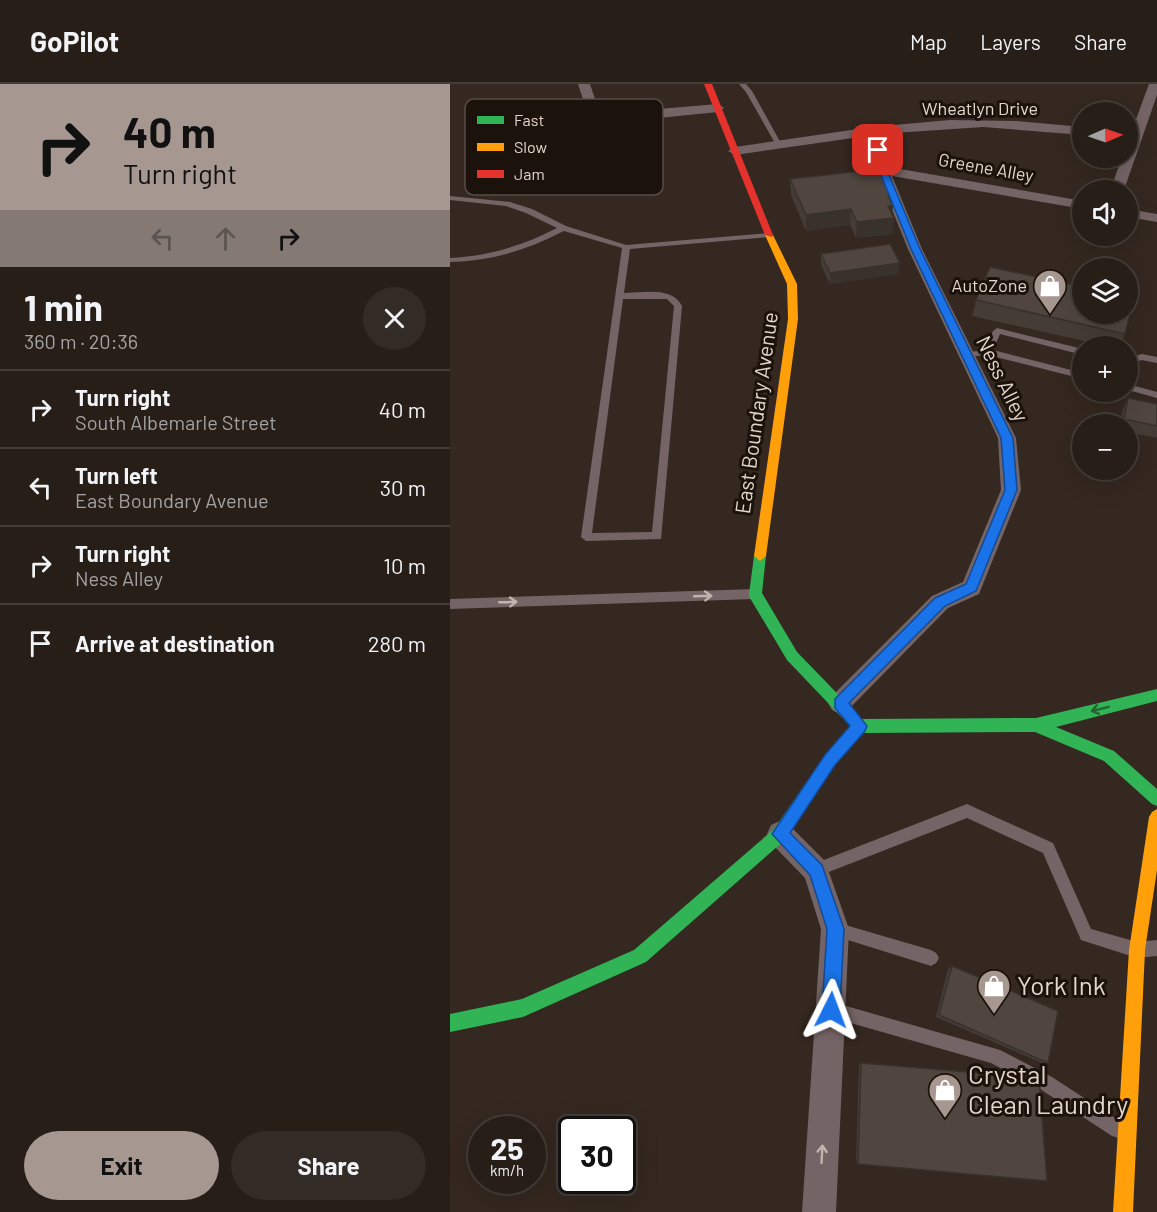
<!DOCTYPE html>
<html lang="en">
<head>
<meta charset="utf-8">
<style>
  body { margin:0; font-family:Barlow,sans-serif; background:#332b25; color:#f1f3f6; height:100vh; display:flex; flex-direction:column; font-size:22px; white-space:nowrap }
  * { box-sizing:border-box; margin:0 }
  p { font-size:20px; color:#a4a2a2 }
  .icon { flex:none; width:33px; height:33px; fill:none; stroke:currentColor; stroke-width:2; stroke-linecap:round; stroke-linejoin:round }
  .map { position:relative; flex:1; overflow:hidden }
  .sheet { display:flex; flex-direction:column; background:#271e18; width:450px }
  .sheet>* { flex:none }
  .banner { background:#a69890; color:#111; overflow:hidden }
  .needle { width:39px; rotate:88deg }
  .controls { position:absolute; left:622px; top:18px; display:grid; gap:12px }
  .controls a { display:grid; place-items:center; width:66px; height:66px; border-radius:50%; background:#271e18; box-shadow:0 6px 24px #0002,0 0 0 2px #433c37; font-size:30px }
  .speed { position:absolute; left:18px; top:1032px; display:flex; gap:12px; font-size:30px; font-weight:700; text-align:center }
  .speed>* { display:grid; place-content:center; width:78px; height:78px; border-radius:50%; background:#271e18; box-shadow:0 6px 24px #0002,0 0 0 2px #433c37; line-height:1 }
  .speed small { font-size:15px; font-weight:400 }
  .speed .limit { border:3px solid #111; border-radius:9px; background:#fff; color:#111 }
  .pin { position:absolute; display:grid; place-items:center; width:51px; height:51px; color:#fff; margin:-26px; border-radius:12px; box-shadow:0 3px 9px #0006 }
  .me { position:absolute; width:66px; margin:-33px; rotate:3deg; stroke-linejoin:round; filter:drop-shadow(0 0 4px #0008) }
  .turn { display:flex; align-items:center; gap:21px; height:126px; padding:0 24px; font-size:27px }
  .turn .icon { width:78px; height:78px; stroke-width:2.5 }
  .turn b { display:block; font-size:42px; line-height:51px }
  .lanes { display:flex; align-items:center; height:57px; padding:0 24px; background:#0003; justify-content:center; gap:30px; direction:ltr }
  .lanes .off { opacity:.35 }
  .round { display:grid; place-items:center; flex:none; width:63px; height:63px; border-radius:32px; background:#332b25 }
  .overview { display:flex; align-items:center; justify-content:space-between; height:102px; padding:0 24px }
  h1 { font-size:36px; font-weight:700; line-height:45px }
  .button { display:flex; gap:12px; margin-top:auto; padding:12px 24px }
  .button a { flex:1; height:69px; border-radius:36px; background:#a69890; color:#111; font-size:24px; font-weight:700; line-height:69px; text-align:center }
  .button a+a { background:#332b25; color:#f1f3f6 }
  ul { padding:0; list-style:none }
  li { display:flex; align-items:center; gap:18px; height:78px; padding:0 24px; border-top:2px solid #433c37 }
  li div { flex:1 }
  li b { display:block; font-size:22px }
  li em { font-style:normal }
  header { display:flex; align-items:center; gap:36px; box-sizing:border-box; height:84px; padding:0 30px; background:#271e18; border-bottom:2px solid #433c37 }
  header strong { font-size:28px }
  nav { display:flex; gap:33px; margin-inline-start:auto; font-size:21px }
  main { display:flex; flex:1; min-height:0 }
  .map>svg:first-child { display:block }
</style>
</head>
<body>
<header>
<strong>GoPilot</strong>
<nav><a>Map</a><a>Layers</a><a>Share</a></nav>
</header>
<main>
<section class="sheet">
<div class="banner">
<div class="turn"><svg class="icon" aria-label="right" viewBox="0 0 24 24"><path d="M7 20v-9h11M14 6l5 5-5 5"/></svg><div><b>40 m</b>Turn right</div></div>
<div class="lanes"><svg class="icon off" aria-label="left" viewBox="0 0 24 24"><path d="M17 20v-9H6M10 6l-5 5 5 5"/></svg><svg class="icon off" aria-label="ahead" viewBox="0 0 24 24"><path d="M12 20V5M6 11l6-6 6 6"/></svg><svg class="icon" aria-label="right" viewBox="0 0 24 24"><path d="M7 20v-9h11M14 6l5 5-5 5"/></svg></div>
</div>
<div class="overview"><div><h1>1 min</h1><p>360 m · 20:36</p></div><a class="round"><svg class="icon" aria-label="close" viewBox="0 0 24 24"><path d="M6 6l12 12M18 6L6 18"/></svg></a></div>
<ul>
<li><svg class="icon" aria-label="right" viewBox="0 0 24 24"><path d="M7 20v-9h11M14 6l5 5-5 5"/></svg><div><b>Turn right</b><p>South Albemarle Street</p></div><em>40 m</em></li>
<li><svg class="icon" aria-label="left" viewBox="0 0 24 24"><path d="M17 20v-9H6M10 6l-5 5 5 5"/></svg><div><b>Turn left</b><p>East Boundary Avenue</p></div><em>30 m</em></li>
<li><svg class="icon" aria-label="right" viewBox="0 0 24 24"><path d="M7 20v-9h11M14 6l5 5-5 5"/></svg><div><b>Turn right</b><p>Ness Alley</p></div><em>10 m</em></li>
<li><svg class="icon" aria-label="arrive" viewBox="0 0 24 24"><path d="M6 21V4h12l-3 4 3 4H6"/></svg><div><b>Arrive at destination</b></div><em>280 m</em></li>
</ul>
<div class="button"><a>Exit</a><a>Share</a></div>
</section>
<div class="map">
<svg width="707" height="1128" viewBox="0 0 707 1128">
  <rect width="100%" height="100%" fill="#342820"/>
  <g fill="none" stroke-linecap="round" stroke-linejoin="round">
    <g fill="#756465" fill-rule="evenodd">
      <polygon points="289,0 296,0 302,7 332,61 331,62 326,61 296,8"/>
      <path d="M0 112 60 118 82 125 116 142 176 161 319 149 323 151 319 153 180 165 174 209C193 209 222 202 232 222L211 455 136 457 131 453 172 164 114 147C77 166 42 177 0 178V174C39 172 72 162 107 144L76 129 56 122 0 116ZM173 215H217L224 222 202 448 142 449Z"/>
      <polygon points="547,244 633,265 633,271 550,250 543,266 633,289 633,295 538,271 512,273 512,269 535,266 543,247"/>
      <polygon points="692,270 707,273 707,279 692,276 678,280 678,274"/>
      <polygon points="678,300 707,308 707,314 678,306"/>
      <polygon points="305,505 309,507 311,510 309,513 305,515 0,525 0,515"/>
      <polygon points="517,720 603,759 641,845 687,858 707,856 707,872 687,874 631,856 593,769 517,734 366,793 361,791 359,786 361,781"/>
      <polygon points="385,838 481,866 486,869 489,874 486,879 481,882 385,852 380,850 378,845 380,840"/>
      <polygon points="382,918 550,966 602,993 674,1040 676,1046 674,1052 668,1054 662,1052 590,1005 541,979 376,932 374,926 376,920"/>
    </g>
    <g fill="#756465" fill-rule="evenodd">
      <polygon points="128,0 140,0 150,30 268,20 274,24 268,28 159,39 139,33"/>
      <polygon points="699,0 707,0 707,11 674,106 660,106 672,74 678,74 678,57"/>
      <polygon points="500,36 566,37 633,43 633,51 533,43 429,50 439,83 633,117 633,125 442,92 472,165 566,354 571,406 529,510 498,524 398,626 390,630 382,626 378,619 382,612 482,512 513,498 551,406 548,354 458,165 426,86 417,52 285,71 278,67 285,63 422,43"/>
      <polygon points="678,125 707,130 707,138 678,133"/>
      <polygon points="330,737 339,741 375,777 399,845 386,1128 352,1128 371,845 355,794 321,759 317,750 321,741"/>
    </g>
    <polygon fill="#30b455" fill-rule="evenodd" points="310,467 316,472 312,509 347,568 412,635 586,634 707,605 707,617 606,643 664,667 707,705 707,722 702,720 654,677 585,648 412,649 385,681 336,755 196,878 73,933 0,948 0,930 72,915 184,866 324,745 375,671 400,642 337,576 300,514 299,510 304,472"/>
    <g fill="#ff9f0a" fill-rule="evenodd">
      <polygon points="316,149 323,151 347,200 348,235 316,472 310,477 304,472 338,235 337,200 315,151"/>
      <polygon points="707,725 707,786 695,866 683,1128 663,1128 679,866 699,733 702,728"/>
    </g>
    <polygon fill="#e5322d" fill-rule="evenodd" points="254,0 262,0 323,151 322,153 315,151"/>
  </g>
  <g fill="#453c36">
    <polygon points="340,95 442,111 441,118 442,131 444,134 442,150 406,154 400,141 356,147 341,111"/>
    <polygon points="371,170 449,190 380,200 371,181"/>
    <polygon points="526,216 675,250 669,262 656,262 522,232"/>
    <polygon points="678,314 707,320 707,354 678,348 678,340 670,340 673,325"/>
    <polygon points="502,882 598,979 592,979 486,933 498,885"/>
    <polygon points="411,979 408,1080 406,1076 409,980"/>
  </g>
  <g fill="#38312c">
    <polygon points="438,111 442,111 441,122 443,122 442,134 444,134 442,150 406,154 407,138"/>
    <polygon points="401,125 400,141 356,147 356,131"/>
    <polygon points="450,179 449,190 380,200 380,189"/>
  </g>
  <g fill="#50463f" stroke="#38312c" stroke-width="1.5">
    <polygon points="428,85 442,111 438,111 443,122 438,122 444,134 407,138 401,125 356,131 340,95"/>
    <polygon points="440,160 450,179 380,189 371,170"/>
    <polygon points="540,183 633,203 633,230 678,230 678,213 684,214 675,250 526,216"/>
    <polygon points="678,314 707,320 707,342 674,335"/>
    <polygon points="502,882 608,927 598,979 489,931"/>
    <polygon points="411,979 589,994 597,1097 408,1080"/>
  </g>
  <defs><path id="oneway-shaft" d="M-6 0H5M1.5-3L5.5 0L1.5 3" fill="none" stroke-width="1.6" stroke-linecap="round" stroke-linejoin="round" transform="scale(1.5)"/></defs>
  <g stroke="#c2b3ad">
    <use href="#oneway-shaft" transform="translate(253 512) rotate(-2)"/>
    <use href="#oneway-shaft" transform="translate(58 518) rotate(-2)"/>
    <use href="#oneway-shaft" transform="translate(372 1070) rotate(-87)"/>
  </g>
  <use stroke="#266330" href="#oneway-shaft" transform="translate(650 625) rotate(166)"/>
  <polygon fill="#1a73e8" stroke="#114b97" stroke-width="1.5" points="428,64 431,66 437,86 470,165 563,354 567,406 526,507 495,522 399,619 417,642 415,647 385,681 340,749 372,781 394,845 390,926 387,932 381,935 374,932 372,926 377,845 360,791 322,750 375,671 400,642 385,624 385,615 485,514 516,500 555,406 551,354 461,165 429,86 424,66"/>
  <defs>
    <g id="shop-pin" transform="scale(1.725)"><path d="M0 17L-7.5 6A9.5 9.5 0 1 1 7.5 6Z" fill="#a69890" stroke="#1c120c"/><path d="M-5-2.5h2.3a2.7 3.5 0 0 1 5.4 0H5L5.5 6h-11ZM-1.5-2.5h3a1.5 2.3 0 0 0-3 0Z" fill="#fff"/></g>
  </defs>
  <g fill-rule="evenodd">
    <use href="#shop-pin" x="600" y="202"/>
    <use href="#shop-pin" x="544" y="902"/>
    <use href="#shop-pin" x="495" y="1006"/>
  </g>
  <g text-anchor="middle" stroke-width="6" stroke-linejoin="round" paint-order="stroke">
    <g font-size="18" fill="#e3d5cc" stroke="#1c120c">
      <text x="530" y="31">Wheatlyn Drive</text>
      <text transform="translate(536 84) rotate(10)" y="6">Greene Alley</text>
    </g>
    <g font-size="18" fill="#e3d5cc" stroke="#1c120c" text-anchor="end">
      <text x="577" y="208">AutoZone</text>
    </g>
    <g font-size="21" fill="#e3d5cc" stroke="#1c120c">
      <text transform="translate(552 295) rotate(64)" y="7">Ness Alley</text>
      <text transform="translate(307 329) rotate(-82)" y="7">East Boundary Avenue</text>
    </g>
    <g font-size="26" fill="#e3d5cc" stroke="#1c120c" text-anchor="start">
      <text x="567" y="911">York Ink</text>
      <text x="518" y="1000">Crystal<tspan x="518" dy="30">Clean Laundry</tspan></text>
    </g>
  </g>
  <rect x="15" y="15" width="198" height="96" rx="9" fill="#1c120c" stroke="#584c46" stroke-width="1.5"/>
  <rect x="27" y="32" width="27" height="8" fill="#30b455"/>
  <rect x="27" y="59" width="27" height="8" fill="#ff9f0a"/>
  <rect x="27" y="86" width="27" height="8" fill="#e5322d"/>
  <g font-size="16" fill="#e3d5cc">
    <text x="64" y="42">Fast</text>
    <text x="64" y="69">Slow</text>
    <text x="64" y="96">Jam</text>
  </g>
</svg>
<div class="controls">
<a><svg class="needle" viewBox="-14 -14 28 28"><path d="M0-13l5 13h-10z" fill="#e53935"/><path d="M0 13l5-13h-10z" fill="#a4a2a2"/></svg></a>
<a><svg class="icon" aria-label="sound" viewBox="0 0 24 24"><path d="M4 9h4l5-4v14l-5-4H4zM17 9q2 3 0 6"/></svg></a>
<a><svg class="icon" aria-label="layers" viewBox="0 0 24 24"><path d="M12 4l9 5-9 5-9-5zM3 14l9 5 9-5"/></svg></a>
<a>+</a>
<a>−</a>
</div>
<div class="speed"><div>25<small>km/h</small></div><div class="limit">30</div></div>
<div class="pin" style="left:428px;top:66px;background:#d93025"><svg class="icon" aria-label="arrive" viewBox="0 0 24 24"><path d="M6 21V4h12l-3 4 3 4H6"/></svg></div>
<svg class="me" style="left:381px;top:926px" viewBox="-20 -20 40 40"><path d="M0-17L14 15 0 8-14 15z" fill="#1a73e8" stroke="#fff" stroke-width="4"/></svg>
</div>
</main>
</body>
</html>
